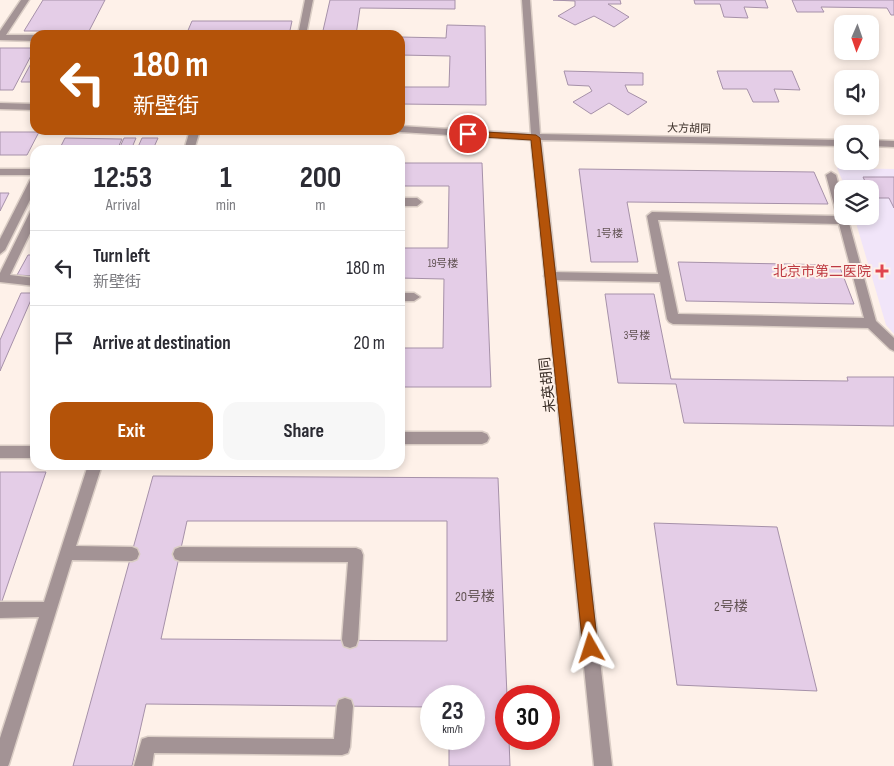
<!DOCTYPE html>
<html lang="en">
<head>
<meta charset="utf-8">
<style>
  body { margin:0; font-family:"Sofia Sans Condensed","Noto Sans SC",sans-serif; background:#f7f7f7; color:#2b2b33; height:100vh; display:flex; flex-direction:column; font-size:19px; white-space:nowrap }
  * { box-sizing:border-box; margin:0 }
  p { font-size:16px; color:#7c7c81 }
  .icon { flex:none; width:28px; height:28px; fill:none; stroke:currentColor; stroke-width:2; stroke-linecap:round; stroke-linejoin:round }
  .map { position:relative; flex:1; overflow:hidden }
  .side { position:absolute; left:30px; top:145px; width:375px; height:325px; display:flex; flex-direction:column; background:#fff; border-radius:15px; box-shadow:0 2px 8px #0003 }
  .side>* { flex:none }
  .top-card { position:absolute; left:30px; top:30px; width:375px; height:105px; border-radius:15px; box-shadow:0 2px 8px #0003; background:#b45309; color:#fff; overflow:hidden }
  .needle { width:32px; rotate:182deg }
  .buttons { position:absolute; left:834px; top:15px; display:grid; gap:10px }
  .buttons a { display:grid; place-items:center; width:45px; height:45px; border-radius:10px; background:#fff; box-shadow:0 2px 8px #0003; font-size:25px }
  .speed { position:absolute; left:420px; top:685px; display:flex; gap:10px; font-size:25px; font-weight:700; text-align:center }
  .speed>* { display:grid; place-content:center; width:65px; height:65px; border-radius:50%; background:#fff; box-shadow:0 2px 8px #0003; line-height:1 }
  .speed small { font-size:12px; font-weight:400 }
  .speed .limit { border:8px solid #d22; background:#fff; color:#111 }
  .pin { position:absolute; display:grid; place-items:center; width:42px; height:42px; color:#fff; margin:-21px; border:2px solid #fff; border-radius:50%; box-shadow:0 1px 5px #0007 }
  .me { position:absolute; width:55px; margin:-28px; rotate:354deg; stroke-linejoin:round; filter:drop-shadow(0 0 4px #0008) }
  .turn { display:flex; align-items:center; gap:18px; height:105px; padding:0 20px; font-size:22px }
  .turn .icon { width:65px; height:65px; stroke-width:2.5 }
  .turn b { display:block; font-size:35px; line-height:42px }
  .eta { display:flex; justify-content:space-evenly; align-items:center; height:85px; text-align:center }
  .eta b { font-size:30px; font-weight:700; line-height:35px }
  .button { display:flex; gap:10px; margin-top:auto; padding:10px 20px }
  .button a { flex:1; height:58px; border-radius:15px; background:#b45309; color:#fff; font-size:20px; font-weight:700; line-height:58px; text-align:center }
  .button a+a { background:#f7f7f7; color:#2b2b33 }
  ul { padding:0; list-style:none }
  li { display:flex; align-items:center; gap:15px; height:75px; padding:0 20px; border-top:1px solid #e1e1e2 }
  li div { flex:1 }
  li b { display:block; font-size:19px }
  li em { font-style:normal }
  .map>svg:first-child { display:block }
</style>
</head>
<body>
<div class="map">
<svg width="894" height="766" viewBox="0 0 894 766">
  <rect width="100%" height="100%" fill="#fef1e9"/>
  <polygon fill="#f1e5f9" points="837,168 894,169 894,334 886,325 854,216 870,216 870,189 846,189"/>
  <g fill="#e4cde7" stroke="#a691a9" fill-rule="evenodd">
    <polygon points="43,0 105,0 89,31 24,31"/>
    <polygon points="330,0 455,0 455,9 360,8 356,35 322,35"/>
    <polygon points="553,0 620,0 621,4 608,4 629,17 614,27 594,16 575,25 558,16 575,6 575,1"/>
    <polygon points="694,0 765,0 768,8 744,7 748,18 724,17 720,4 695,4"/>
    <polygon points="792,0 894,0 894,15 891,15 887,8 821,7 824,12 797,12"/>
    <polygon points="192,21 292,21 289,35 186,35"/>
    <polygon points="447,25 485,26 486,105 400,104 400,87 449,87 450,56 400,55 400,37 446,38"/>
    <polygon points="0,48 35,48 13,90 0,90"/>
    <polygon points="35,56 35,82 21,82"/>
    <polygon points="564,71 643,73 643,85 625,85 628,92 647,102 628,115 609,103 591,114 573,102 592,91 589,86 568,85"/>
    <polygon points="717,71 792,71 800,90 774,89 779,102 753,102 747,89 723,89"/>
    <polygon points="0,132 39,132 27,155 0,155"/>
    <polygon points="65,138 122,139 117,150 59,150"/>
    <polygon points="124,138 136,138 131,150 119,149"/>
    <polygon points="142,138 158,138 154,147 138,147"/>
    <polygon points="400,163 482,163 491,387 400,387 400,348 443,348 444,279 400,278 400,248 448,248 449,186 400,186"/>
    <polygon points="579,169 814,172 828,204 627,202 638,262 591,262"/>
    <polygon points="863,177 894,177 894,208 889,198 873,198"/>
    <polygon points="0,193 9,193 0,211"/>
    <polygon points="28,255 35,255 35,276 17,275"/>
    <polygon points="678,262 839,265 854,304 686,301"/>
    <polygon points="21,293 34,293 0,371 0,340"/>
    <polygon points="605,294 654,294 671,379 848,381 847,377 894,377 894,426 684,423 676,384 618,383"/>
    <polygon points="0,472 46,472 0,607"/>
    <path d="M153 476 498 478 507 696 506 739H509L510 766H449V739H474V696H431V707L146 704 132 766H73ZM187 521H447V641L161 639Z"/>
    <polygon points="654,523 777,527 817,691 677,685"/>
  </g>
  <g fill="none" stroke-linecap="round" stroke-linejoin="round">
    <g stroke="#dacdc5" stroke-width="3">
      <g id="service">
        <polygon points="21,0 29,0 6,35 35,35 35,41 0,40 0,31"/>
        <polygon points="190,130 200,130 194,150 184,150"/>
        <rect x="0" y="169" width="35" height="6"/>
        <path d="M831 172 836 175 842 198V216H847L876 321 894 338V351L890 349 868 328 673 324 669 322 667 319 660 282 550 280 544 276 550 272 658 274 647 216 652 212 837 216 826 175ZM658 220 839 224 864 318 678 314Z"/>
        <polygon points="35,177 35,190 5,250 0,254 0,239 30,180"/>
        <polygon points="400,198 417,198 422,202 417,206 400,206"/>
        <polygon points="35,208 35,223 10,275 35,278 35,286 0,282 0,273 30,212"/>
        <polygon points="400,293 414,293 420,297 414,301 400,301"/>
        <polygon points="400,432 482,432 487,434 489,438 487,442 482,444 400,444"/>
        <rect x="0" y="446" width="35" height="12"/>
        <polygon points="88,465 102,465 76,546 132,547 137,549 139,554 137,559 132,561 72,560 9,764 8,766 0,766 0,738 39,617 0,618 0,602 44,602"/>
        <polygon points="180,547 356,548 361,550 363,555 358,640 356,646 350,648 344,646 342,640 348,562 180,561 175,559 173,554 175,549"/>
        <polygon points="345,698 351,700 353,706 350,747 348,753 342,755 154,753 152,766 134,766 142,739 148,737 334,739 337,706 339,700"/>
      </g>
    </g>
    <g stroke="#dacdc5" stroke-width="3">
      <g id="minor">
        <polygon points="305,0 313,0 306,35 298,35"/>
        <polygon points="522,0 530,0 540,134 842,140 842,146 541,140 612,766 594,766 531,140 400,132 396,130 400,130 400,126 531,134"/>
        <polygon points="0,103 35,104 35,110 0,109"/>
        <polygon points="870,140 894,141 894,147 870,146"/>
      </g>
    </g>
    <use href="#service" fill="#a39395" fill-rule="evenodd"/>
    <use href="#minor" fill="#a39395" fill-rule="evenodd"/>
  </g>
  <polygon fill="#b45309" stroke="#753606" points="468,131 536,135 540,138 598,648 596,654 591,656 586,654 583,648 531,140 465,136 465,132"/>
  <path fill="#e0444e" stroke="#fef1e9" stroke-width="2" d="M879.5 263.5h5v5h5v5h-5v5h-5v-5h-5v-5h5z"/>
  <g text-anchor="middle" stroke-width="4" stroke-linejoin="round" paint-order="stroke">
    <g font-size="11" fill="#362a23" stroke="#fef1e9">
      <text transform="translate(689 128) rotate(1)" y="4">大方胡同</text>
    </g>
    <g font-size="11" fill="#625354">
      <text x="610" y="237">1号楼</text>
      <text x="443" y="267">19号楼</text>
      <text x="637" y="339">3号楼</text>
    </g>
    <g font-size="14" fill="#be3a42" stroke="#fef1e9" text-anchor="end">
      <text x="871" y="276">北京市第二医院</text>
    </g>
    <g font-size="14" fill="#362a23" stroke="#fef1e9">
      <text transform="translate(547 385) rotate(-96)" y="5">未英胡同</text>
    </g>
    <g font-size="14" fill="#625354">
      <text x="475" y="601">20号楼</text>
      <text x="731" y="611">2号楼</text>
    </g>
  </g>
</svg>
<div class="buttons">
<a><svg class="needle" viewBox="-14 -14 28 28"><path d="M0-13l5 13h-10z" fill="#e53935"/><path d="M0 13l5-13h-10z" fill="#7c7c81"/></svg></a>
<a><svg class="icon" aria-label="sound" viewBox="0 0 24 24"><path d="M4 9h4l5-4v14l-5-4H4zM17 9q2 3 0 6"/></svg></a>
<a><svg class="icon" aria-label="search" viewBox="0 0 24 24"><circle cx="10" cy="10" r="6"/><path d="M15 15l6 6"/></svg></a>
<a><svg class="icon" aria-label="layers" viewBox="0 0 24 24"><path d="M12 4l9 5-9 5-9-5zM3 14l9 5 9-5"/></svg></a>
</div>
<div class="speed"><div>23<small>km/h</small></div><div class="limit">30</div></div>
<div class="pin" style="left:468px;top:134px;background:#d93025"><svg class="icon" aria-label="arrive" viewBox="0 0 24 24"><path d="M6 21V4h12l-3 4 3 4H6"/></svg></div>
<svg class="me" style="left:591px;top:648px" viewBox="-20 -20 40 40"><path d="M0-17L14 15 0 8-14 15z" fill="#b45309" stroke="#fff" stroke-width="4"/></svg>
<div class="top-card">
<div class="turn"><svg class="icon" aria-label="left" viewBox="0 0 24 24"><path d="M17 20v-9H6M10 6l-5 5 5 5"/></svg><div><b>180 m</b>新壁街</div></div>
</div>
<section class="side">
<div class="eta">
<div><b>12:53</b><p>Arrival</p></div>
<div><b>1</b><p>min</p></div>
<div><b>200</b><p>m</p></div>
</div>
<ul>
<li><svg class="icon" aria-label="left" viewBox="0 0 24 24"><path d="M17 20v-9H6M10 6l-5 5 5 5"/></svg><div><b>Turn left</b><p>新壁街</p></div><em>180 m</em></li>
<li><svg class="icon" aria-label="arrive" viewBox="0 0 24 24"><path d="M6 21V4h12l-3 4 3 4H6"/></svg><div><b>Arrive at destination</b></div><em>20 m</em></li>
</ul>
<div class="button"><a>Exit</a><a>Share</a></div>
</section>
</div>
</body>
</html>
